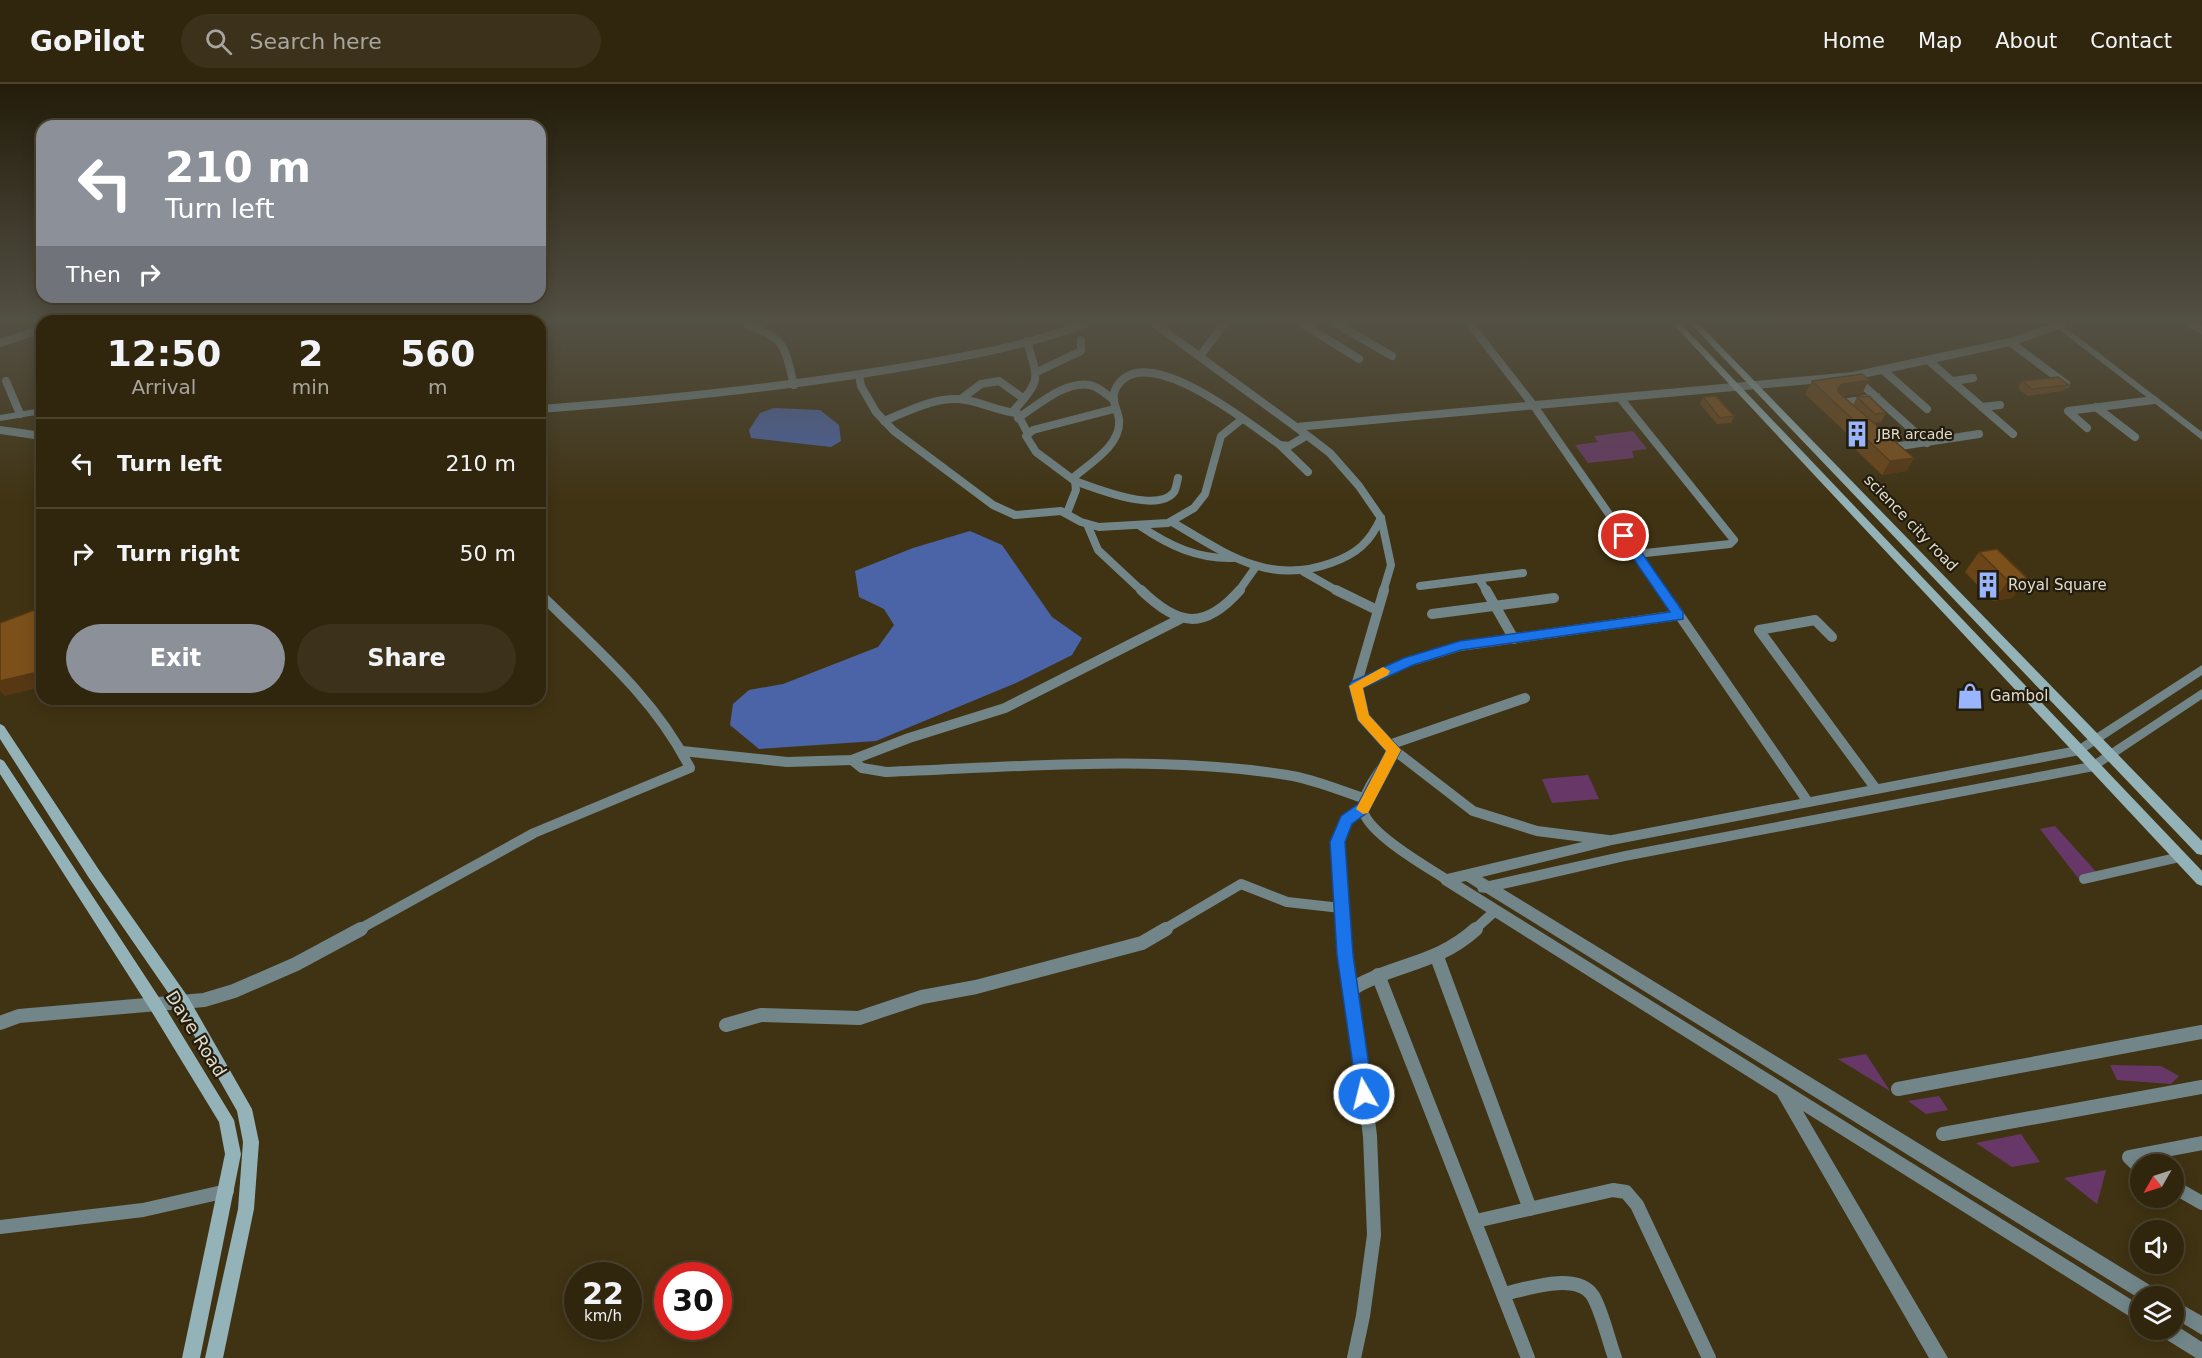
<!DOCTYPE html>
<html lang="en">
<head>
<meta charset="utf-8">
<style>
  body { margin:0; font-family:"DejaVu Sans",sans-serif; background:#3c321c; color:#f1f3f6; height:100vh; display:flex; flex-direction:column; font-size:22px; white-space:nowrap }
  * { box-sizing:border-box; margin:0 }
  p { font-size:20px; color:#a8a59e }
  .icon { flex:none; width:33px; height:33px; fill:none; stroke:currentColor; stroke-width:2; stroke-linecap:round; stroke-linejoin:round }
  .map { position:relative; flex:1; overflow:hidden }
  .drawer { position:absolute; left:36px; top:231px; width:510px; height:390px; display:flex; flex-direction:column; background:#30260e; border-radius:18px; box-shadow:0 3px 15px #0003,0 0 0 2px #4b432e }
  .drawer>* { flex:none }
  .top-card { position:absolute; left:36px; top:36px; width:510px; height:183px; border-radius:18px; box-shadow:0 3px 15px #0003,0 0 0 2px #4b432e; background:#8c9099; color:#fff; overflow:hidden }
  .needle { width:39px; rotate:231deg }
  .buttons { position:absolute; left:2130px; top:1070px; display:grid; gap:12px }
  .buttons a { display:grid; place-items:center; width:54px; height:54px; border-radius:50%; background:#30260e; box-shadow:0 3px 15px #0003,0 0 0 2px #4b432e; font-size:30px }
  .speed { position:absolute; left:564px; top:1178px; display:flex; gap:12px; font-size:30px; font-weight:700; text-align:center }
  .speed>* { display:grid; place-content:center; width:78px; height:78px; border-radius:50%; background:#30260e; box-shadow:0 3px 15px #0003,0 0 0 2px #4b432e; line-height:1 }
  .speed small { font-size:15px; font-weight:400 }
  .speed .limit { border:9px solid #d22; background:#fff; color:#111 }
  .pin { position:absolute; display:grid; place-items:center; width:51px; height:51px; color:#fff; margin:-26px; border:3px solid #fff; border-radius:50%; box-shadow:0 2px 6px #0007 }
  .me { position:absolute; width:66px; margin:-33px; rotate:352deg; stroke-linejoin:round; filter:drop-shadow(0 0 4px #0008) }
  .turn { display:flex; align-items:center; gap:21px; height:126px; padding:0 30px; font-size:27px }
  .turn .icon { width:78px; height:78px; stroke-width:2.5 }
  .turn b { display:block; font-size:42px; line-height:51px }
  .then { display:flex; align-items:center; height:57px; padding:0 30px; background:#0003; gap:12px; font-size:22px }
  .eta { display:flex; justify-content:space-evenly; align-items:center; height:102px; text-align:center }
  .eta b { font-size:36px; font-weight:700; line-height:42px }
  .primary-button { display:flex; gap:12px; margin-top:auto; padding:12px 30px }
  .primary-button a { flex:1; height:69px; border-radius:36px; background:#8c9099; color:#fff; font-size:24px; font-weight:700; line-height:69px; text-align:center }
  .primary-button a+a { background:#3c321c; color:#f1f3f6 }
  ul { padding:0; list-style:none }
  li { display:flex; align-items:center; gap:18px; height:90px; padding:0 30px; border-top:2px solid #4b432e }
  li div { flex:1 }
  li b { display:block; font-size:22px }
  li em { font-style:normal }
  header { display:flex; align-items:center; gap:36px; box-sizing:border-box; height:84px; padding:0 30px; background:#30260e; border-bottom:2px solid #4b432e }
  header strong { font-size:28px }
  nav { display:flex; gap:33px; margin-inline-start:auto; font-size:21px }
  .search { width:420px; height:54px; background:#3c321c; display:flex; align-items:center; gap:15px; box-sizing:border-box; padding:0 21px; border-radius:33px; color:#a8a59e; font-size:22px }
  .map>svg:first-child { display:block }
</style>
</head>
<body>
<header>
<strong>GoPilot</strong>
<div class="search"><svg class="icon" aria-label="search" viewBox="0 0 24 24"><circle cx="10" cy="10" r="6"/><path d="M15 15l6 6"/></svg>Search here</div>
<nav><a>Home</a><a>Map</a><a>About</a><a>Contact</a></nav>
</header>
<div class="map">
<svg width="2202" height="1274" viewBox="0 0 2202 1274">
  <rect width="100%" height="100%" fill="#403313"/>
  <g fill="#673867">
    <polygon points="1633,347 1647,365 1632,367 1634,374 1588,379 1575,361 1598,358 1594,352"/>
    <polygon points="1588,691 1599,715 1552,719 1542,695"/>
    <polygon points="2055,742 2098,790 2078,794 2040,745"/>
    <polygon points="1866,970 1890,1007 1838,975"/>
    <polygon points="2110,981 2161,982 2179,992 2171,1000 2117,996"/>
    <polygon points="1939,1012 1948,1026 1926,1030 1908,1017"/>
    <polygon points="2021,1050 2040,1078 2012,1083 1976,1059"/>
    <polygon points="2106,1086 2097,1120 2064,1094"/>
  </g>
  <g fill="#4b64a8">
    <polygon points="774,324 820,326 839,341 841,357 831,363 751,354 749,346 760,329"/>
    <polygon points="970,447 1002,461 1052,533 1082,554 1072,571 1016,599 876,657 759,665 730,641 733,620 749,606 783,600 878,563 894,541 884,525 859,513 855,487 913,464"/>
  </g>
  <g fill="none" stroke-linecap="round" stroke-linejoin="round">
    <g stroke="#728689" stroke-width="8">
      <path d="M746 240C786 255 784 261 794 301"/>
      <polyline points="1155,240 1296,343 1853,292 2010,258 2062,240"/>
      <polyline points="1303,240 1359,275"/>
      <polyline points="1337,240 1392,272"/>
      <polyline points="1470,240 1534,322 1663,508"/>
      <polyline points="2192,240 2202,246"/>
      <path d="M1027 257C1037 294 1043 295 1015 325L1028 350"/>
      <polyline points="2010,258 2066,300"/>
      <polyline points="0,259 42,245"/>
      <polyline points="1200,272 1224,240"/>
      <polyline points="1929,277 2013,350"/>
      <polyline points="1883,286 1927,325"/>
      <polyline points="1037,288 1081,267 1081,256"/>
      <polyline points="859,291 861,302 876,328 894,347 993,421 1015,431 1061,427 1081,438 1099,443 1168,439 1194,424 1205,410 1221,352 1241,336"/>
      <polyline points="1855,294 1927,359"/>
      <polyline points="6,297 20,330"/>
      <polyline points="1953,297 1973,294"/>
      <polyline points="1620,314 1734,456 1730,460 1636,470"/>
      <polyline points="961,315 981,300 999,297 1023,314"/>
      <polyline points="1838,320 1877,313"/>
      <polyline points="1982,323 2000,321"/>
      <polyline points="2096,323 2135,353"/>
      <path d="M540 325C660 316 779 304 898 284 961 273 1024 263 1084 240"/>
      <path d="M1018 334C1037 322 1065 296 1090 301 1099 303 1107 311 1114 316"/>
      <path d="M884 337C909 327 937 311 966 316 983 319 998 327 1016 329"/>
      <polyline points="1296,343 1330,369 1359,402 1381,434 1391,481 1383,508"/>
      <polyline points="2087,344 2068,327 2154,316"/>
      <polyline points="0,346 42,352"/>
      <polyline points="1280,361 1308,388"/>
      <polyline points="1887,364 1979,350"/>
      <path d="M1073 394C1090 379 1122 361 1119 335 1117 324 1110 315 1116 304 1144 253 1252 342 1280 361L1289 362 1306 352"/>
      <path d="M1075 397C1095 404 1158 430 1174 408 1176 405 1177 398 1178 394"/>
      <polyline points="1067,429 1076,406 1075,397 1036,368 1026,352 1033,346 1114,325"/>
      <path d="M1172 438C1225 469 1268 502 1331 479 1357 470 1370 458 1381 434"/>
      <polyline points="1087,440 1098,466 1143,508"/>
      <path d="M1140 442C1170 462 1197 475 1233 474"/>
      <polyline points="1304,488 1339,508"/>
      <polyline points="1479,495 1487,508"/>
      <polyline points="1420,502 1523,489"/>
      <polyline points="1238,508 1255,484"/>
    </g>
    <g stroke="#728689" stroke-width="10">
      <path d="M1141 506C1178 542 1204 547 1240 506"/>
      <polyline points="1336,506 1377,526"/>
      <polyline points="1384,506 1356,602 1363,633 1394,666 1473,727 1537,747 1608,756"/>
      <polyline points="1486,506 1514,555"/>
      <polyline points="1662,506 1808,718"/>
      <polyline points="1432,530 1554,514"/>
      <polyline points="1832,553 1815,536 1759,546 1876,705"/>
      <polyline points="1356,602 1408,578 1460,562 1679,531"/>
      <polyline points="1389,661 1525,614"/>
      <path d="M1394 666C1385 682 1363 705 1363 724 1363 747 1429 784 1447 796"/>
      <polyline points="682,667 787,678 852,676 909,654 1005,624 1180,535"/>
      <path d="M852 676 862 684 886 688C1019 683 1155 670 1287 691 1314 695 1341 707 1366 715"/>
      <polyline points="2084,795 2180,773"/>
      <path d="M358 846 534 749 690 684C655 614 595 564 540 510"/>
      <polyline points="1163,846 1241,800 1287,818 1341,824"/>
      <polyline points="1343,846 1337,758 1346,736 1363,724"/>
      <polyline points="1474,846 1495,827"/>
    </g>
    <g stroke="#728689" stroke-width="14">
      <polyline points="1343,845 1370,1052 1374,1151 1363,1232 1354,1274"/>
      <polyline points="1437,873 1530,1125"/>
      <polyline points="1378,891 1528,1274"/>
      <path d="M1350 906C1394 879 1435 882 1476 845"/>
      <polyline points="0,939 19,932 204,916 234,907 296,880 361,845"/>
      <polyline points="726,941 761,931 859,934 922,913 976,903 1142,859 1166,845"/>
      <polyline points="1898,1005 2202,948"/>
      <polyline points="1943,1050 2202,1003"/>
      <polyline points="2140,1084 2129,1073 2202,1059"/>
      <polyline points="2174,1103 2202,1119"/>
      <polyline points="1476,1137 1613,1106 1626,1108 1637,1121 1709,1274"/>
      <polyline points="0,1143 143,1126 227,1107"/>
      <path d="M1504 1210C1526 1205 1577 1187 1593 1212 1603 1230 1608 1255 1615 1274"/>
    </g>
    <g fill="#728689" fill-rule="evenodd">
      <polygon points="2052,240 2061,240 2202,348 2202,356"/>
      <polygon points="42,324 42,330 0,337 0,331"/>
      <polygon points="2202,581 2202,591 2080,671 1612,761 1482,793 1489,797 1625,767 2091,678 2202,605 2202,615 2094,687 1625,777 1503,805 2158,1206 2160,1212 2140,1212 2140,1215 1486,809 1479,808 1477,804 1466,797 1461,798 2140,1221 2140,1239 1803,1027 1948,1274 1929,1274 1777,1011 1442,800 1440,796 1442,792 1447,790 1612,751 2077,662"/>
      <polygon points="2174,1216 2202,1232 2202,1251 2174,1234"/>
      <polygon points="2174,1240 2202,1258 2202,1274 2196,1274 2159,1251 2156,1245 2174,1245"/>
    </g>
    <g fill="#94b3b8" fill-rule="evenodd">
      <polygon points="1673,240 1681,240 2202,787 2202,802 2197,800"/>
      <polygon points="1691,240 1699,240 2202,757 2202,771 2197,770"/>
      <polygon points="0,640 4,642 99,786 188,913 252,1025 259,1058 254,1125 223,1274 205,1274 238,1125 243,1058 237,1027 178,923 89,794 0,655"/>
      <polygon points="0,675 4,677 160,915 234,1036 241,1070 200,1274 182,1274 225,1070 219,1038 150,925 0,690"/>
    </g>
  </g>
  <g fill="#6b4517">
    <polygon points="1869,296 1862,309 1842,312 1853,321 1857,313 1886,329 1881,338 1874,339 1914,374 1906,387 1882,391 1852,362 1855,357 1805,310 1812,297"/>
    <polygon points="2022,297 2069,301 2064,307 2027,312 2018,304"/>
    <polygon points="1703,313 1734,332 1731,339 1717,340 1700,320"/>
    <polygon points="1979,468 2027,494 2012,514 1993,517 1965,488"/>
  </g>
  <g fill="#573813">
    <polygon points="1869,296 1862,309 1835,313 1831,317 1838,304 1842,300"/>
    <polygon points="1914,374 1906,387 1882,391 1890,377"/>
    <polygon points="2027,494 2012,514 1993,517 2008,497"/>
    <polygon points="42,587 42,603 5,612 0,607 0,597"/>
  </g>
  <g fill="#7c501b" stroke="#573813" stroke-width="1.5">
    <polygon points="1862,290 1869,296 1842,300 1838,304 1838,308 1914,374 1890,377 1860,349 1866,348 1812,297"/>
    <polygon points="2058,293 2069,301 2032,305 2022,297"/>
    <polygon points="1716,312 1734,332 1720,334 1703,313"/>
    <polygon points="1869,312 1886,329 1875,330 1857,313"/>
    <polygon points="1997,465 2027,494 2008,497 1979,468"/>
    <polygon points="42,523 42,587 0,597 0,539"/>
  </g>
  <linearGradient id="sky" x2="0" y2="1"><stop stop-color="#231c0a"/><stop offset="0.57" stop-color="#535044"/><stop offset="1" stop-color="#535044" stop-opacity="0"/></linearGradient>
  <rect width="2202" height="418" fill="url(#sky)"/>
  <polygon fill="#1a73e8" stroke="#114b97" stroke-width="1.5" points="1624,448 1628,449 1683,528 1683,535 1461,566 1413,581 1363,604 1369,631 1401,666 1368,728 1352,740 1345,758 1353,871 1373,1010 1370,1016 1364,1019 1358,1016 1337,871 1330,758 1341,732 1358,720 1386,667 1358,636 1349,602 1351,598 1404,574 1460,557 1670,528 1618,452"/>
  <polygon fill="#f59e0b" points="1383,583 1390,587 1388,591 1363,604 1369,631 1401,666 1368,729 1363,730 1356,725 1386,667 1358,636 1349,602"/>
  <defs>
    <g id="building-bare" transform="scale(2.07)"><path d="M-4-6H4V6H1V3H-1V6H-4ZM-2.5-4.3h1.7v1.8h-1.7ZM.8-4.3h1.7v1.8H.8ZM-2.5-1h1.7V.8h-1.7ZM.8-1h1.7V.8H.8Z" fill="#99b5fd" stroke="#221c0e" stroke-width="2.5" paint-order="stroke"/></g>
    <g id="shop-bare" transform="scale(2.07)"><path d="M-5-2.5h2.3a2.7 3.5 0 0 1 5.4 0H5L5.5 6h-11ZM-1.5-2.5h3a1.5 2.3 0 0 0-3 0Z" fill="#99b5fd" stroke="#221c0e" stroke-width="2.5" paint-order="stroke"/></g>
  </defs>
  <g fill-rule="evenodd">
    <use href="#building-bare" x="1857" y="350"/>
    <use href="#building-bare" x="1988" y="501"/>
    <use href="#shop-bare" x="1970" y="612"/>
  </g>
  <g text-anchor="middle" stroke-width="4.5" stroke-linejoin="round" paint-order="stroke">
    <g font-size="14" fill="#e3dbc9" stroke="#221c0e" text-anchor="start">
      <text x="1877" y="355">JBR arcade</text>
    </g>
    <g font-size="15" fill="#e3dbc9" stroke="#221c0e">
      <text transform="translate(1911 439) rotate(46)" y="5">science city road</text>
    </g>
    <g font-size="15" fill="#e3dbc9" stroke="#221c0e" text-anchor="start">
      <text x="2008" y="506">Royal Square</text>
      <text x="1990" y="617">Gambol</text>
    </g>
    <g font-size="18" fill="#e3dbc9" stroke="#221c0e">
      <text transform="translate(196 950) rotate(58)" y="6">Dave Road</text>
    </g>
  </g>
</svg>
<div class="buttons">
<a><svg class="needle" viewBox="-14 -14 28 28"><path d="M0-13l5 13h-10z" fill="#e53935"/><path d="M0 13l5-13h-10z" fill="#a8a59e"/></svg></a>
<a><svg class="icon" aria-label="sound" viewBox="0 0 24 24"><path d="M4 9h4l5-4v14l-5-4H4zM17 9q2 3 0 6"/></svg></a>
<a><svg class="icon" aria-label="layers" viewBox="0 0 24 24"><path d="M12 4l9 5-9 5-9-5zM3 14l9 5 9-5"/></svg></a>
</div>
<div class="speed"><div>22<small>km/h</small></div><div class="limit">30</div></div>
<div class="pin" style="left:1624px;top:452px;background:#d93025"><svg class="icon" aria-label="arrive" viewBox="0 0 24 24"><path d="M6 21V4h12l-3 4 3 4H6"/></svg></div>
<svg class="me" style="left:1364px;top:1010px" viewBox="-20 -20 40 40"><circle r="17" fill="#1a73e8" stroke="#fff" stroke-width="3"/><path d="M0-11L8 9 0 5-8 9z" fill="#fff"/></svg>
<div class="top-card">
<div class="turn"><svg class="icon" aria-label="left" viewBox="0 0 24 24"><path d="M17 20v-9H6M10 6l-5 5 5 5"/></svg><div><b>210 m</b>Turn left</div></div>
<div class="then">Then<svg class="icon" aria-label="right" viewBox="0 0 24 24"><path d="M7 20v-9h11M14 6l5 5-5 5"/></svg></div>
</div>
<section class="drawer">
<div class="eta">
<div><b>12:50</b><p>Arrival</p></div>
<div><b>2</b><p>min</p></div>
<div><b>560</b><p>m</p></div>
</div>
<ul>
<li><svg class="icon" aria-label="left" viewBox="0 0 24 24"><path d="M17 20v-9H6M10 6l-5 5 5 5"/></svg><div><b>Turn left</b></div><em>210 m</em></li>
<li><svg class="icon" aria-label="right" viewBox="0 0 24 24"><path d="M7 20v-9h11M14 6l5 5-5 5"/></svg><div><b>Turn right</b></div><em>50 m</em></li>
</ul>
<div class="primary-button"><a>Exit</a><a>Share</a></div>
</section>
</div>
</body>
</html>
